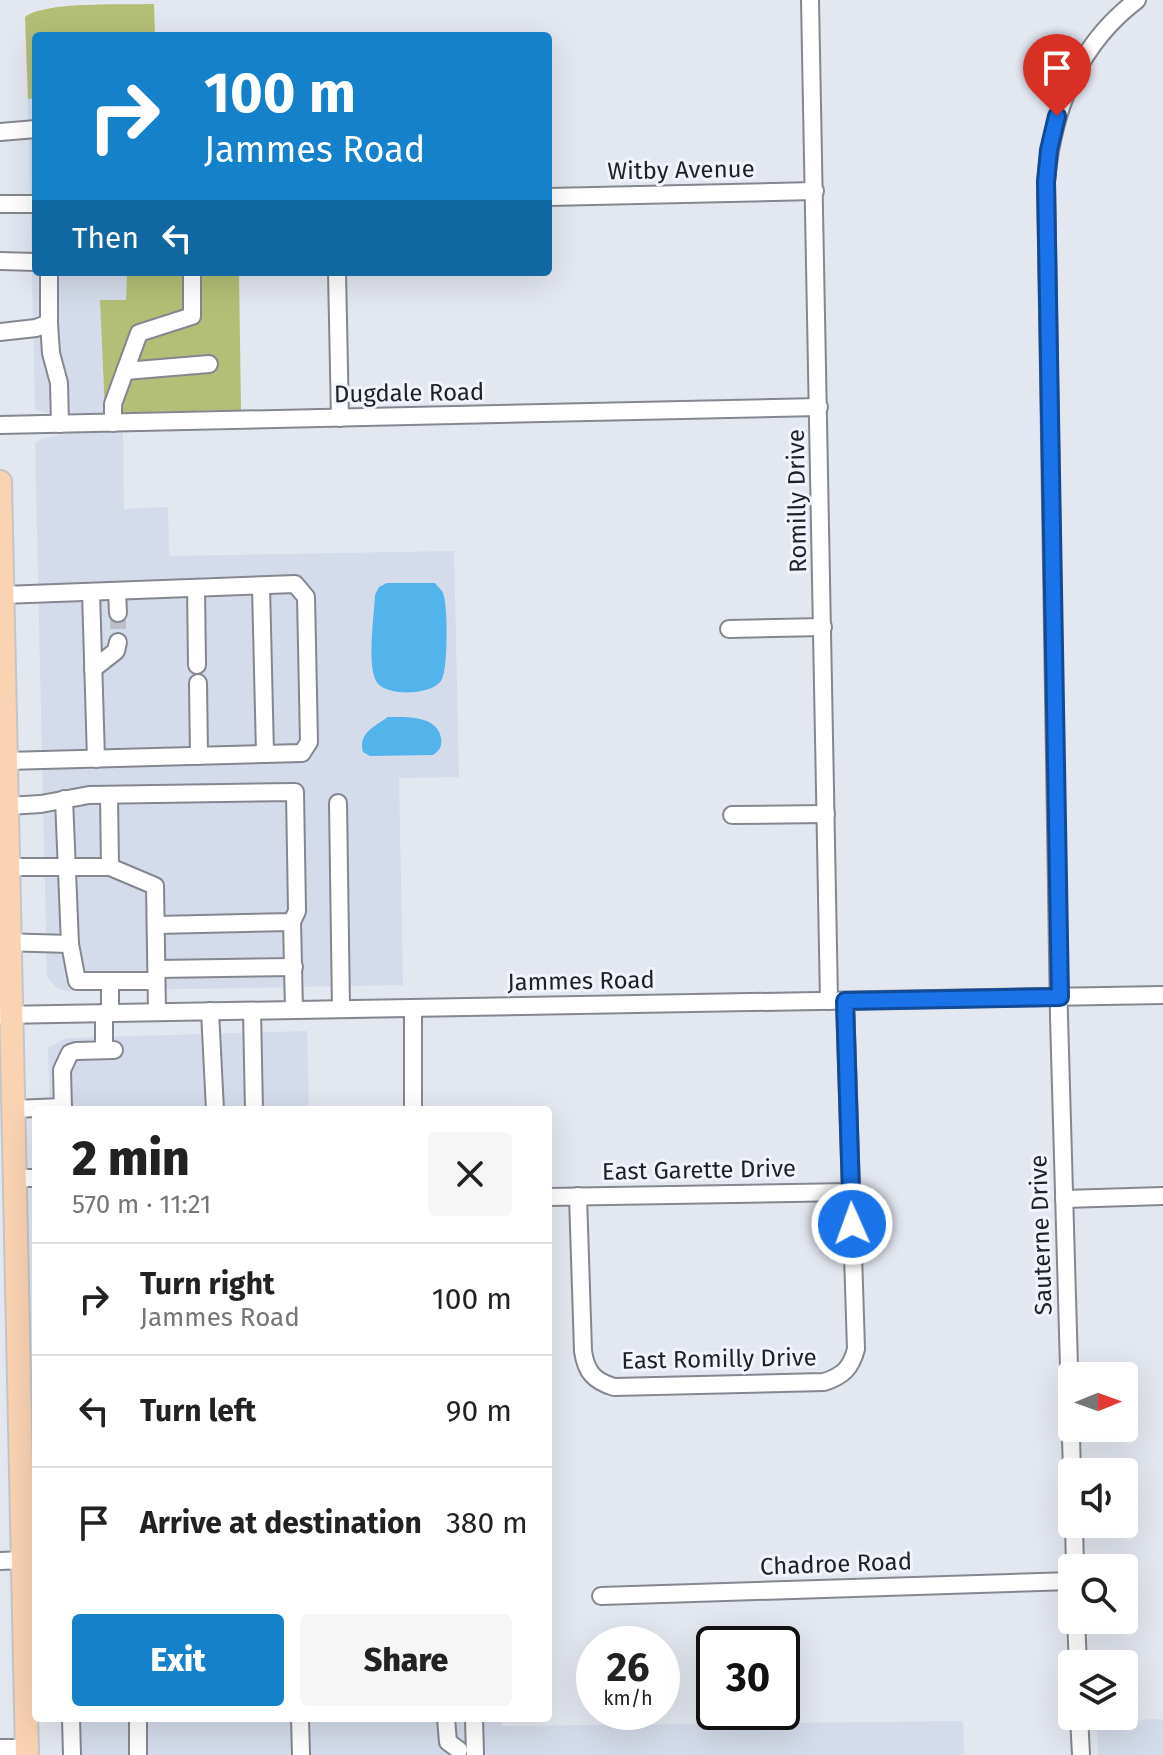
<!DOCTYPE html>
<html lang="en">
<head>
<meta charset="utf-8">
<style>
  body { margin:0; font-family:"Fira Sans",sans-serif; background:#f6f6f6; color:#222; height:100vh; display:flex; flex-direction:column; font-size:30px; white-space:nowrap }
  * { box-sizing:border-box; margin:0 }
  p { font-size:26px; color:#767676 }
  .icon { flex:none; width:44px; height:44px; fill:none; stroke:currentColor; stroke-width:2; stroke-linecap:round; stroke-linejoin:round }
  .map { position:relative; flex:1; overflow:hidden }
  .drawer { position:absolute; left:32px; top:1106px; width:520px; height:616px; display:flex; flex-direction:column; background:#fff; border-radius:8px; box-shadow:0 8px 32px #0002 }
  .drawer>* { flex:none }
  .guide { position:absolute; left:32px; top:32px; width:520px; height:244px; border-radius:8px; box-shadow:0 8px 32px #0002; background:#1581cb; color:#fff; overflow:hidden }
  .needle { width:52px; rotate:89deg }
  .controls { position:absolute; left:1058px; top:1362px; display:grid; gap:16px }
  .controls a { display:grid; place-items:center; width:80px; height:80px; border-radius:8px; background:#fff; box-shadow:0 8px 32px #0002; font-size:40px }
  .speed { position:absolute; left:576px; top:1626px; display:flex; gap:16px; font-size:40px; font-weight:700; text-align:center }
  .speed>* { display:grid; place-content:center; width:104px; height:104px; border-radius:50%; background:#fff; box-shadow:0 8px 32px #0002; line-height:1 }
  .speed small { font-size:20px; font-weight:400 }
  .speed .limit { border:4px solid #111; border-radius:12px; background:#fff; color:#111 }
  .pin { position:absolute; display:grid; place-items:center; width:68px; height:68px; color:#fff; margin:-82px -34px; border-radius:50% 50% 50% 0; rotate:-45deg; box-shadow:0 0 8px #0007 }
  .pin .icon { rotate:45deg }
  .me { position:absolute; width:88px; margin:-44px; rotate:358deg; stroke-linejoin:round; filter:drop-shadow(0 0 6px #0008) }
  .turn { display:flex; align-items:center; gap:28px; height:168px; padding:0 40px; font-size:36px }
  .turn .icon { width:104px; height:104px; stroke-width:2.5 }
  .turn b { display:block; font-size:56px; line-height:68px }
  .then { display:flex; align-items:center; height:76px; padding:0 40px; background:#0003; gap:16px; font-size:30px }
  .round { display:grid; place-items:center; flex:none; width:84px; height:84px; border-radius:8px; background:#f6f6f6 }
  .headline { display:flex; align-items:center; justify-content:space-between; height:136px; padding:0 40px }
  h1 { font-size:48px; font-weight:800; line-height:60px }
  .cta { display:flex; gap:16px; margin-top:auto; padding:16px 40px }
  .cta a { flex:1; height:92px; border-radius:8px; background:#1581cb; color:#fff; font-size:32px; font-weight:800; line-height:92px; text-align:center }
  .cta a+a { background:#f6f6f6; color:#222 }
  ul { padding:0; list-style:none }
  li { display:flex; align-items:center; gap:24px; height:112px; padding:0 40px; border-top:2px solid #e0e0e0 }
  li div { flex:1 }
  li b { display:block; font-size:30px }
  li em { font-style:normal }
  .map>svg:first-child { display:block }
</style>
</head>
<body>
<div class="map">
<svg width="1163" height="1755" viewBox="0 0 1163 1755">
  <rect width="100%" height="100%" fill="#e3e7f0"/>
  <g fill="#d4dbea">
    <polygon points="36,98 36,272 127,272 126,301 100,300 105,413 61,415 37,411 35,407 28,99"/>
    <polygon points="73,432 123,432 124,509 168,507 169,556 454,551 459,777 399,778 403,985 67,991 57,988 47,977 35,443 42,439"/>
    <polygon points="307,1031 309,1110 50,1110 48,1048 67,1038"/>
    <polygon points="63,1718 501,1718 502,1726 963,1721 964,1755 64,1755"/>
    <polygon points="1163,1719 1163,1755 1098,1755 1097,1721"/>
  </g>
  <g fill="#b3be76">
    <path d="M154 4 155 36H36V98L28 99 25 17C44 1 126 5 154 4Z"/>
    <polygon points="127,272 239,272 241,410 105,413 100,300 126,300"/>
  </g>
  <g fill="#53b3eb">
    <path d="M387 583H435C438 587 441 589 443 593 448 604 448 668 442 679 434 696 384 697 376 681 367 663 374 617 375 595L379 587Z"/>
    <path d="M388 717C406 717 437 715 441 738 442 747 440 750 433 755L370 756 363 752C358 733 374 727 388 717Z"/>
  </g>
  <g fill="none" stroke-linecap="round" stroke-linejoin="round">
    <polyline stroke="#bcbfc7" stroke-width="16" stroke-dasharray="16 8" stroke-linecap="butt" points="118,613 118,642"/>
    <g stroke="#84878f" stroke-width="20">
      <g id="minor">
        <polyline points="810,0 829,1001"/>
        <polyline points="0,132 36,129"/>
        <polyline points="548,197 815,191"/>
        <polyline points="0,204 36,204"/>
        <polyline points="0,261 36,262"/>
        <polyline points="337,272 340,418"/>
        <polyline points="49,323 51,353 59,383 60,424"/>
        <polyline points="0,332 36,328 49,323 49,272"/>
        <polyline points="125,371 209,364"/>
        <polyline points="113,423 113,404 139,333 192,316 192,272"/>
        <polyline points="0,425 819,407"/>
        <polyline points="261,586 265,754"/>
        <polyline points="196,588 197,665"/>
        <polyline points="117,591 118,613"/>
        <polyline points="91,592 96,759"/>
        <polyline points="3,595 295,584 306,597 309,742 302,753 6,761"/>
        <polyline points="729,629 823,627"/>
        <polyline points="93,669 116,651 118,642"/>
        <polyline points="198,683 199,756"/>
        <polyline points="109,795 110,867"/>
        <polyline points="64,799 70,944 77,981 156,981"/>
        <polyline points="338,803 341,1009"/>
        <polyline points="7,806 41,804 89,795 295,792 297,911 292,922 156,925"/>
        <polyline points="732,815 826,814"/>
        <polyline points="8,867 110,867 155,886 157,1012"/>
        <polyline points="292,922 294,1010"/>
        <polyline points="0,942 70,944"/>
        <polyline points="157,969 294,967"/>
        <polyline points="413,1008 413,1110"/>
        <polyline points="210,1011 215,1110"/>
        <polyline points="252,1011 254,1110"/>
        <polyline points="104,1013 104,1050"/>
        <polyline points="110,1013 110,981"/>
        <polyline points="0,1015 1163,995"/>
        <polyline points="13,1109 63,1107"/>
        <polyline points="63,1110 62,1070 70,1053 76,1051 114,1050"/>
        <polyline points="15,1178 36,1178"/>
        <path d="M578 1196 583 1351C586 1372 594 1381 614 1387L824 1382C843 1376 851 1368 856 1349L845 1001"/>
        <polyline points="548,1197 851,1192"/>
        <polyline points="1064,1199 1163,1196"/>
        <path d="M1072 1472 1059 1017 1046 182C1052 111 1078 45 1137 0"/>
        <polyline points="1074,1524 1075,1568"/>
        <polyline points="0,1561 23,1560"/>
        <polyline points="601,1596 1072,1581"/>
        <polyline points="1076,1620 1078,1664"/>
        <polyline points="1079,1716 1081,1755"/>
        <polyline points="71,1718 72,1755"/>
        <polyline points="138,1718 138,1755"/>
        <polyline points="300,1718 301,1755"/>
        <polyline points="446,1718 448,1742 459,1750"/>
        <polyline points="474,1718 475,1755"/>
        <polyline points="0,1748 27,1748"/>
      </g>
    </g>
    <g stroke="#c5c5c6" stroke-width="26">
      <polyline id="major" points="0,482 27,1755"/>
    </g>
    <use href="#minor" stroke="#fff" stroke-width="16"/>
    <use href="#major" stroke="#fad3b3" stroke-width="22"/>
  </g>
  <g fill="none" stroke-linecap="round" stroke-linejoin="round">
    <g stroke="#114b97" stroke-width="20">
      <polyline id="route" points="852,1224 845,1001 1060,997 1046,182 1049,150 1057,116"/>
    </g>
    <use href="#route" stroke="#1a73e8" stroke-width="14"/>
  </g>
  <g text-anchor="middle" stroke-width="6" stroke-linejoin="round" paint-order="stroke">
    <g font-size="24" fill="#1f2023" stroke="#f1f4fd">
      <text transform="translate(681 170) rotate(-1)" y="8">Witby Avenue</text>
      <text transform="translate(409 393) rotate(-1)" y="8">Dugdale Road</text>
      <text transform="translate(797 501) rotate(-91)" y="8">Romilly Drive</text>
      <text transform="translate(581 981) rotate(-1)" y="8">Jammes Road</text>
      <text transform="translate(699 1170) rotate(-1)" y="8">East Garette Drive</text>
      <text transform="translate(1041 1235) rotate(-92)" y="8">Sauterne Drive</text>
      <text transform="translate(719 1359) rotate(-1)" y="8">East Romilly Drive</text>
      <text transform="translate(836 1564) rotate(-2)" y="8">Chadroe Road</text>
    </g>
  </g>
</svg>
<div class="controls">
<a><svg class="needle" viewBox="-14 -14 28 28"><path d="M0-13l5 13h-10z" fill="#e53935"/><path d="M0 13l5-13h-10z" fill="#767676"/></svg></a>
<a><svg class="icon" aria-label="sound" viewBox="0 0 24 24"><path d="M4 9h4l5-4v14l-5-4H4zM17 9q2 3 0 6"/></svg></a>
<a><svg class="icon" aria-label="search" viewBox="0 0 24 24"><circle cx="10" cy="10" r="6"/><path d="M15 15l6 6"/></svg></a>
<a><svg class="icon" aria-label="layers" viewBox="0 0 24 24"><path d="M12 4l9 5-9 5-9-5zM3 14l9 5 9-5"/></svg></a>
</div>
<div class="speed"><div>26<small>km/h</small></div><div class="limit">30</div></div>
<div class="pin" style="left:1057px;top:116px;background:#d93025"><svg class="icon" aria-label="arrive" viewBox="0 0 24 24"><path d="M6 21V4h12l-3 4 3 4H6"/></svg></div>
<svg class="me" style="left:852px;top:1224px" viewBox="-20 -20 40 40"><circle r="17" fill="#1a73e8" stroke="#fff" stroke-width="3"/><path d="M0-11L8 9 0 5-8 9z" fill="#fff"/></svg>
<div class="guide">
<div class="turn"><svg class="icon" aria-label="right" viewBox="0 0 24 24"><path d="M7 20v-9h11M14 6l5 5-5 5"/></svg><div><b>100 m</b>Jammes Road</div></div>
<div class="then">Then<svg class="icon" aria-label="left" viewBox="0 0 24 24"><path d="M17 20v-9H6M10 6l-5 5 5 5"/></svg></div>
</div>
<section class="drawer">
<div class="headline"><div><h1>2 min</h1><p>570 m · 11:21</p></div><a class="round"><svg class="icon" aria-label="close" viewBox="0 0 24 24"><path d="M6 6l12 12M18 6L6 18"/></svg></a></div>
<ul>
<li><svg class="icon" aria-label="right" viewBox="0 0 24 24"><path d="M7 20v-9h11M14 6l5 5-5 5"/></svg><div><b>Turn right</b><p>Jammes Road</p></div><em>100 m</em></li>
<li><svg class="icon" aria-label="left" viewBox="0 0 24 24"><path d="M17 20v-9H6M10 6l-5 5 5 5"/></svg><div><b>Turn left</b></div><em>90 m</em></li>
<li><svg class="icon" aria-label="arrive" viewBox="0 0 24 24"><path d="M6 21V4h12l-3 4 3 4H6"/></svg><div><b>Arrive at destination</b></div><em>380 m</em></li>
</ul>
<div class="cta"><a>Exit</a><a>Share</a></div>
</section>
</div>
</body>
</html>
